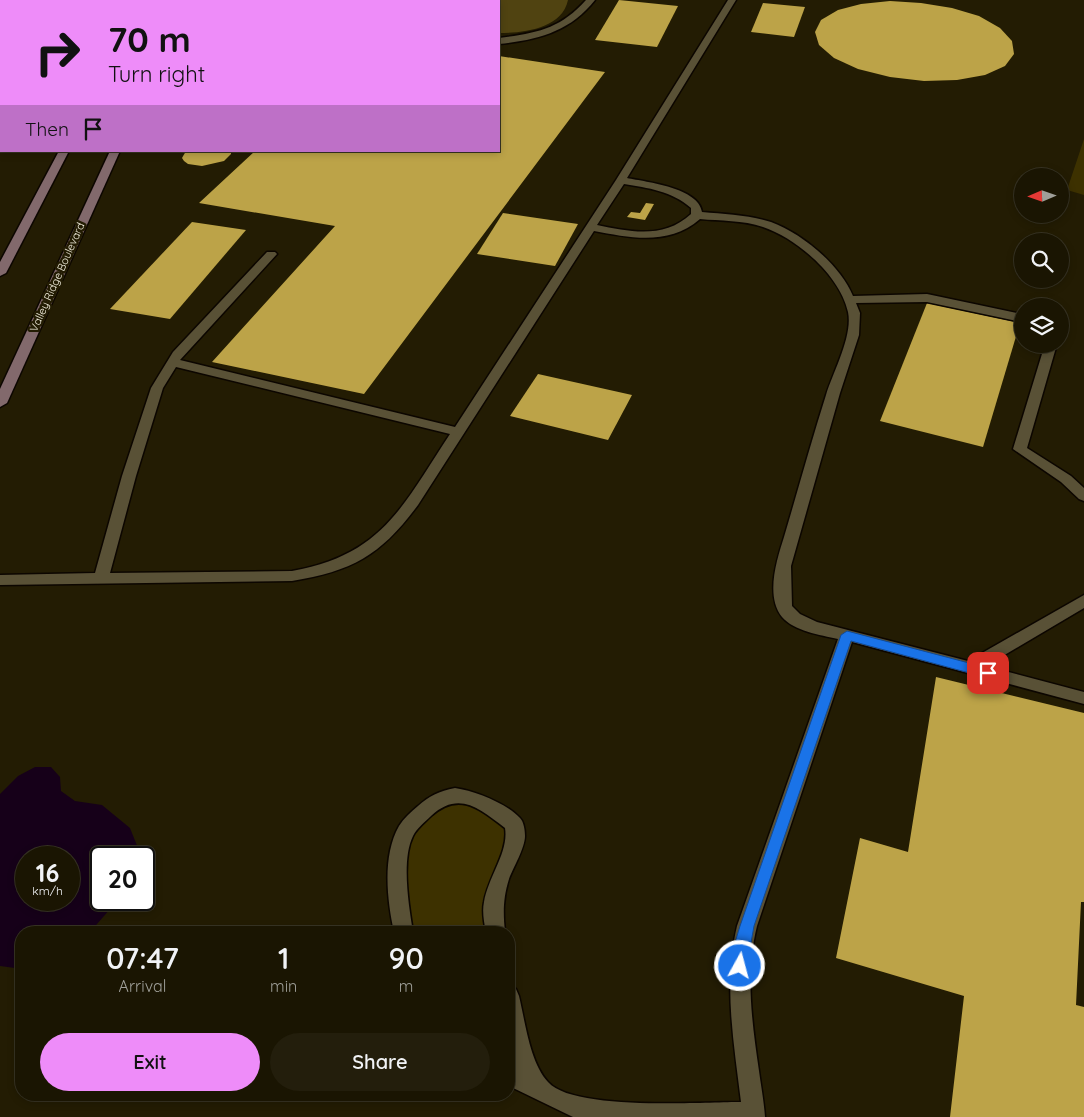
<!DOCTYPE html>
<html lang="en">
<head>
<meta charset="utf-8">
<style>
  body { margin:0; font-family:Quicksand,sans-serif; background:#231e0c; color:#f1f3f6; height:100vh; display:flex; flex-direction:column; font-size:19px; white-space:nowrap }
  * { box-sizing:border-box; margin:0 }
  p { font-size:16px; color:#9f9f99 }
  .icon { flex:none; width:28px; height:28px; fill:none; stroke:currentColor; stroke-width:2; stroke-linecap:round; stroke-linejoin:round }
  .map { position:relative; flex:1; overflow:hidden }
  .side { position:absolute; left:15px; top:926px; width:500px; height:175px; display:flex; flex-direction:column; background:#1a1502; border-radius:20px; box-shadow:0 2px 8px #0003,0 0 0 1px #383424 }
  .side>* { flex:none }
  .banner { position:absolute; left:0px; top:0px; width:500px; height:152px; box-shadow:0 2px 8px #0003,0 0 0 1px #383424; background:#ee8cf9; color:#111; overflow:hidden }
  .needle { width:32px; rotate:268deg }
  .tools { position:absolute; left:1014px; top:168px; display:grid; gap:10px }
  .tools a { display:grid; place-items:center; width:55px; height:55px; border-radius:50%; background:#1a1502; box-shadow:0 2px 8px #0003,0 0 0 1px #383424; font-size:25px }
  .speed { position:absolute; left:15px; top:846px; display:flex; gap:10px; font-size:25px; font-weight:700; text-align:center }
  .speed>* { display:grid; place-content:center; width:65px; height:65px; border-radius:50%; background:#1a1502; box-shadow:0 2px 8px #0003,0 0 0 1px #383424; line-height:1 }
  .speed small { font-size:12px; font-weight:400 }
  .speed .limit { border:2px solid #111; border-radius:8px; background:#fff; color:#111 }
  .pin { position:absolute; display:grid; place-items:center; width:42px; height:42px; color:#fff; margin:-21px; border-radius:10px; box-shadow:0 2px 8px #0006 }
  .me { position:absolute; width:55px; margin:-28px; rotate:7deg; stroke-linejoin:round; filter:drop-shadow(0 0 4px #0008) }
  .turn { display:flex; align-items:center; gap:18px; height:105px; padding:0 25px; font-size:22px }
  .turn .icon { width:65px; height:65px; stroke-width:2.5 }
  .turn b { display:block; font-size:35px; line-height:42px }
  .then { display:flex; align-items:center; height:48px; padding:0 25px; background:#0003; gap:10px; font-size:19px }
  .eta { display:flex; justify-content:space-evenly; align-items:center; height:85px; text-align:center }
  .eta b { font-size:30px; font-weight:600; line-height:35px }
  .cta { display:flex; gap:10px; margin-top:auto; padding:10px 25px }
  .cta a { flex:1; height:58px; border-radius:30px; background:#ee8cf9; color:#111; font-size:20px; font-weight:600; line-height:58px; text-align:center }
  .cta a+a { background:#231e0c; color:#f1f3f6 }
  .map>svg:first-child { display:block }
</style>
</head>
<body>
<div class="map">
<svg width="1084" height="1117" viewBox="0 0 1084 1117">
  <rect width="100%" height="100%" fill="#231c03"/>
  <g fill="#3d3100">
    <polygon points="1084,139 1084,195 1067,190"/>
    <polygon points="461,796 514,824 493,903 495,932 403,932 405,833 416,819"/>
  </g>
  <path fill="#504311" d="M186 0H568C562 29 523 33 499 33V1Z"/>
  <path fill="#160019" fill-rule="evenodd" d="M35 767H51L60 777 61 791 75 801 102 805 130 828 140 853 139 857 101 858V900H118L90 932H21V967L15 968 0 966V794L18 776ZM26 858H69V900H26Z"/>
  <g fill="#bca348">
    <polygon points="619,0 678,6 657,47 595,40"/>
    <polygon points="890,1 921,3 952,8 979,16 1000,28 1012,41 1014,54 1005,66 985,75 957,80 924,81 890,77 858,69 834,58 819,45 815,32 821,20 838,10 861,4"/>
    <polygon points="763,3 805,7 794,37 751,32"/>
    <polygon points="499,56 605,72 364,394 212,362 335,226 199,203 255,151 499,151"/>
    <polygon points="186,151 231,151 231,154 224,161 202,166 188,164 184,161 182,158"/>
    <polygon points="646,203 654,204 645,220 627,217 631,212 640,213"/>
    <polygon points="503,213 578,224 555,266 477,254"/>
    <polygon points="192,222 246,230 170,319 110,309"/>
    <polygon points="927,303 1020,323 983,447 880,421"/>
    <polygon points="538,374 632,395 608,440 510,416"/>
    <polygon points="936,677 1084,713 1084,902 1081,902 1076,1005 1084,1007 1084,1117 950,1117 964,996 836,958 860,838 908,852"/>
  </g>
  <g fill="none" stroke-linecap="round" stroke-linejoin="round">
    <g stroke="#0c0600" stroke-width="3">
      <g id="lane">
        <path d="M586 0H595C570 32 537 40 499 44V38C537 33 560 29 586 0Z"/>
        <path d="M728 0H736L627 178C647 182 699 188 702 212 725 214 749 215 771 222 803 234 840 265 853 296L927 294 1022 314V322L927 302 856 303 860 313 859 335 840 393 791 566 792 606 800 614 817 622 968 661 1084 595V608L986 666 1084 692V704L852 642 757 926C745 974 752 1023 759 1071 761 1086 764 1102 765 1117H573L509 1086V1065L516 1068 509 1036V987L516 989 519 996C525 1021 530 1063 548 1082 573 1111 702 1102 741 1102 734 1044 723 984 737 926L838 639C820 635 794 631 782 617 765 596 777 559 784 537 798 490 811 442 826 395 833 372 853 336 848 312 840 276 798 239 763 227 743 220 720 221 700 219 669 246 631 238 594 231L418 505C381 555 353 571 292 581L0 585V575L95 573 122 476 151 388 173 352 267 252H275L277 254 180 360 455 427 616 180ZM624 184C648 188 672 191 691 208V214C664 239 631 232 597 225ZM176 367 450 434C403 505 383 555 292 571L110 573 136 476 163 388Z"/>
        <polygon points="1045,344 1057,344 1027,448 1071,476 1084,488 1084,501 1079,499 1061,482 1013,449"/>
        <path d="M455 788C475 791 506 803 520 818 524 822 525 831 525 836 525 848 513 868 509 879 503 898 503 913 505 932H486C484 923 482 911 484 902 488 877 509 852 505 828 480 809 459 790 431 816 425 822 417 828 413 836 401 860 409 907 413 932H394C387 900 382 856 399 826 404 818 411 812 418 806 429 796 439 791 455 788Z"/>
      </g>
    </g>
    <g stroke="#0c0600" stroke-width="3">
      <g id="secondary">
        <polygon points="59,151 69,151 6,273 0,276 0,262"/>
        <polygon points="110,151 120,151 7,403 0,407 0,389"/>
      </g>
    </g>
    <use href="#lane" fill="#595136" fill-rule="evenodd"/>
    <use href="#secondary" fill="#82696c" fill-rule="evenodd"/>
  </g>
  <path fill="#1a73e8" stroke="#114b97" d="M847 631 988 668 993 670 995 673 993 676 988 678 851 641 754 926 746 971 740 973 735 971C729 957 736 940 740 926L841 635Z"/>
  <g text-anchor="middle" stroke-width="5" stroke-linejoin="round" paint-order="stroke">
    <g font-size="11" fill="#f3efdf" stroke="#231c03">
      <text transform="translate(57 277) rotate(-66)" y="4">Valley Ridge Boulevard</text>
    </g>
  </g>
</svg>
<div class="tools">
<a><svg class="needle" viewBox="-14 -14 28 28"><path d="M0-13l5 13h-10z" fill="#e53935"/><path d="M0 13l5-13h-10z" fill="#9f9f99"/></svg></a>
<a><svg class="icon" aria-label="search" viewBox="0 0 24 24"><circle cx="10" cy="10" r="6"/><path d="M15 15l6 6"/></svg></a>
<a><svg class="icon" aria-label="layers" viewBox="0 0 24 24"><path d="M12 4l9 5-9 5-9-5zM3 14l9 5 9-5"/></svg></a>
</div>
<div class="speed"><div>16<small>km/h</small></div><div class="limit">20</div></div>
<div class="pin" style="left:988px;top:673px;background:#d93025"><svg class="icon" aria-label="arrive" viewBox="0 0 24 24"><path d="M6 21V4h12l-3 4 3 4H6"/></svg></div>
<svg class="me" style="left:740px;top:966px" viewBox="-20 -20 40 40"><circle r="17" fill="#1a73e8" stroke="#fff" stroke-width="3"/><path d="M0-11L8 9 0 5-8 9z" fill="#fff"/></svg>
<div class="banner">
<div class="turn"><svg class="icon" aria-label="right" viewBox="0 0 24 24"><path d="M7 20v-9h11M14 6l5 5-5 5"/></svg><div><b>70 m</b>Turn right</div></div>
<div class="then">Then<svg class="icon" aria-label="arrive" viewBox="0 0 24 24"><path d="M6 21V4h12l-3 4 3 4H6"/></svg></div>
</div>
<section class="side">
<div class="eta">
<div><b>07:47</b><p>Arrival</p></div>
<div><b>1</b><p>min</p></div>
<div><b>90</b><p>m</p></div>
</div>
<div class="cta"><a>Exit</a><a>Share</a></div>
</section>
</div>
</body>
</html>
